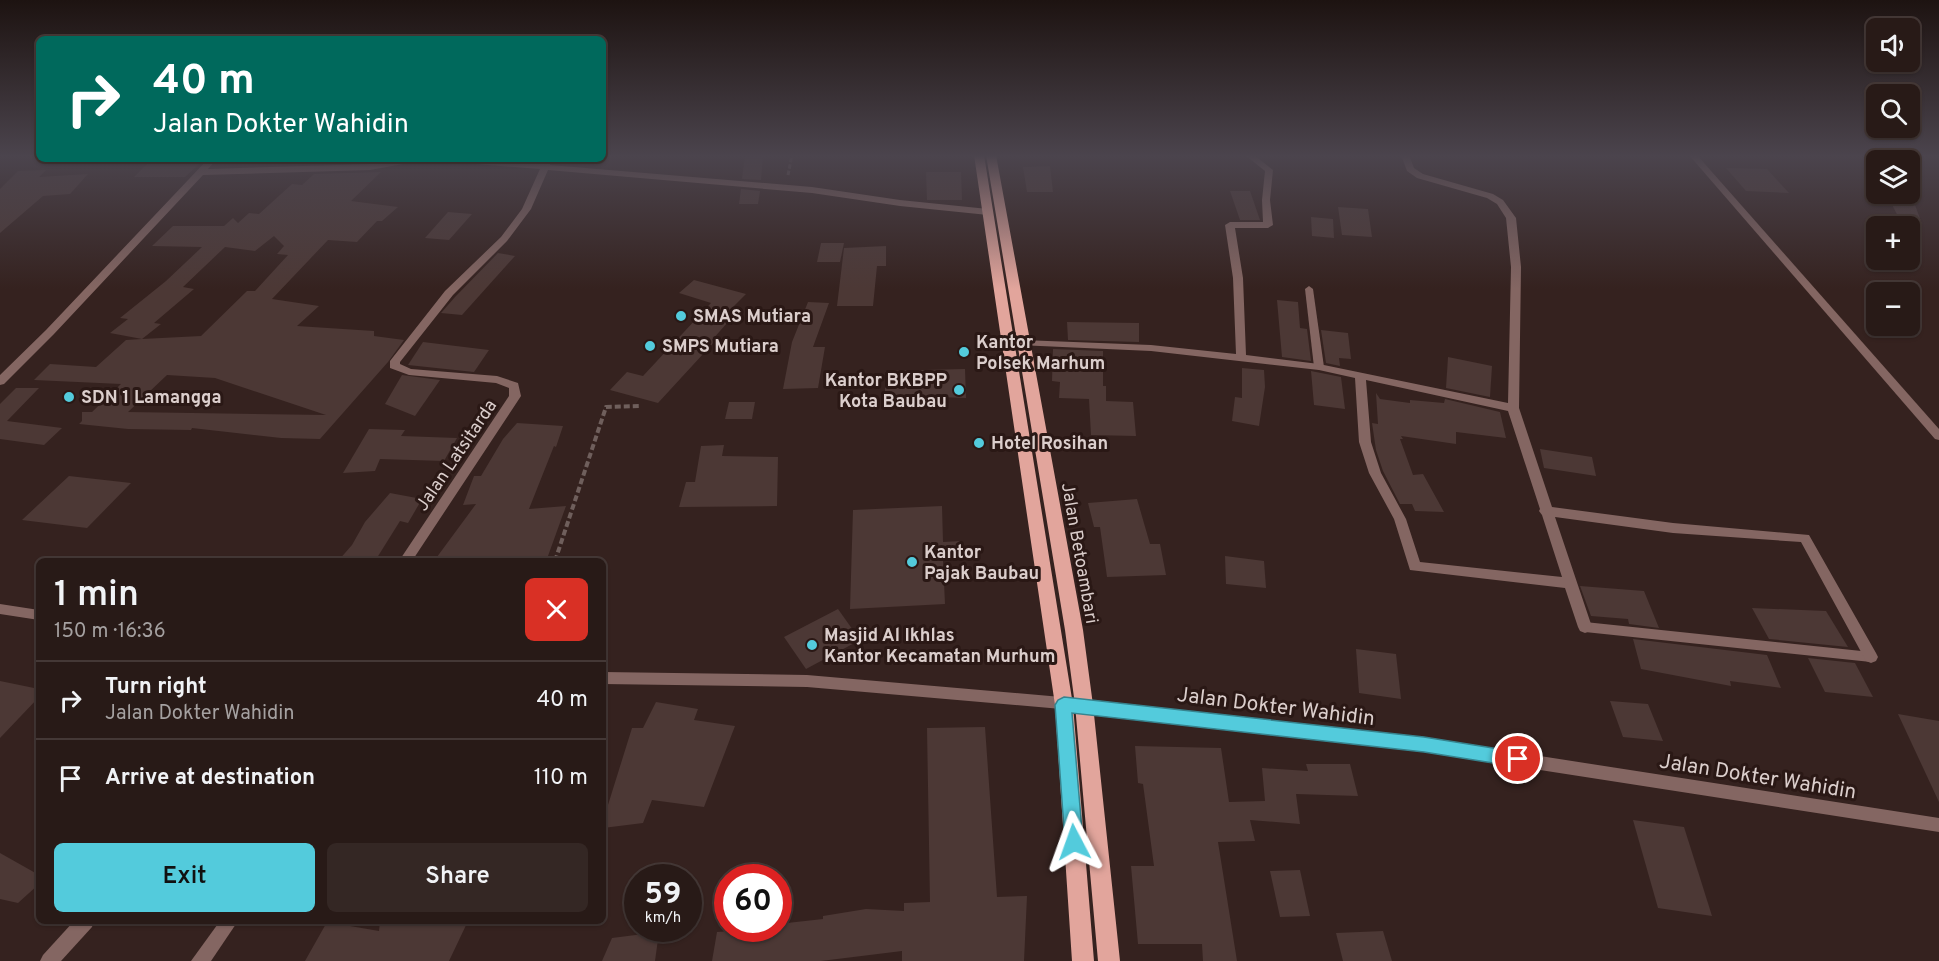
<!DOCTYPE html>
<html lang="en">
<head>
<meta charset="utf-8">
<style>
  body { margin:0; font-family:Overpass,sans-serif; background:#342724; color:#f1f3f6; height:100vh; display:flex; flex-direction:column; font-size:22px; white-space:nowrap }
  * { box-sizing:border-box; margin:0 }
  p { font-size:20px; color:#a5a1a1 }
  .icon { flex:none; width:33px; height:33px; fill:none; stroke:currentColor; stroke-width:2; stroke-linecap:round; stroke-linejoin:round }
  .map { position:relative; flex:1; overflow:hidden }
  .panel { position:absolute; left:36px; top:558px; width:570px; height:366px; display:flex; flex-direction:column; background:#281a17; border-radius:9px; box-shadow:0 2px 4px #0004,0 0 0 2px #443836 }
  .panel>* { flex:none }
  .hud { position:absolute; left:36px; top:36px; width:570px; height:126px; border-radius:9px; box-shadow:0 2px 4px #0004,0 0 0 2px #443836; background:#00695c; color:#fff; overflow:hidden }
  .fabs { position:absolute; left:1866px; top:18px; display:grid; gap:12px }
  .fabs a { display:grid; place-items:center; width:54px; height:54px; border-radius:9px; background:#281a17; box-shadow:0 2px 4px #0004,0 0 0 2px #443836; font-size:30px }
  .speed { position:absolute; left:624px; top:864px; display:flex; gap:12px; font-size:30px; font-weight:700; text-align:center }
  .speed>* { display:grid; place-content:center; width:78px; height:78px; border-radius:50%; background:#281a17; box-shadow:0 2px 4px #0004,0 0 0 2px #443836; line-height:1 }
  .speed small { font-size:15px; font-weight:400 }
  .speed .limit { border:9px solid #d22; background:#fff; color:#111 }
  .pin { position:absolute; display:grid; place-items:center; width:51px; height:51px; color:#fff; margin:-26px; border:3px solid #fff; border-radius:50%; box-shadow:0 2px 6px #0007 }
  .me { position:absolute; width:66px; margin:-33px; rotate:356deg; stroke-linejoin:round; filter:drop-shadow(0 0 4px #0008) }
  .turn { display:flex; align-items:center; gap:21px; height:126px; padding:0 18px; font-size:27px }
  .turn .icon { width:78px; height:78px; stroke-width:2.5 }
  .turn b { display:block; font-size:42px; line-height:51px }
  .round { display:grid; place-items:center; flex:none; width:63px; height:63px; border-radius:9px; background:#342724 }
  .overview { display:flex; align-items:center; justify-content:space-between; height:102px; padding:0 18px }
  h1 { font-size:36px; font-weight:600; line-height:45px }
  .button { display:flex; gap:12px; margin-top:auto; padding:12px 18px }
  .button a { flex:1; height:69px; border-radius:9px; background:#53cbdc; color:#111; font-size:24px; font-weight:600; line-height:69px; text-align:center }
  .button a+a { background:#342724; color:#f1f3f6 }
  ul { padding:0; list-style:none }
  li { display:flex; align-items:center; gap:18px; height:78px; padding:0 18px; border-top:2px solid #443836 }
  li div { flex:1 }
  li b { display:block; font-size:22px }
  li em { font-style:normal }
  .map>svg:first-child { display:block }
</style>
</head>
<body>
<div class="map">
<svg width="1939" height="961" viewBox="0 0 1939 961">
  <rect width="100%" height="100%" fill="#35221f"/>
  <g fill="#4c3835" fill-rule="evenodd">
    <polygon points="745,155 763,155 761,180 742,179"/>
    <polygon points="152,159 205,159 185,177 134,177"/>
    <polygon points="1050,166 1053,192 1027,192 1023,167"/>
    <polygon points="1726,168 1767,169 1789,193 1746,191"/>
    <polygon points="46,170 39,177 88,174 70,194 43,196 0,233 0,189 18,171"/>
    <path d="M381 172 351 201 398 207 382 221H377L357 242 328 240 272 299 319 306 297 326 374 331V336L404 340 388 362 320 439 281 438 192 428 191 430 128 429 79 424 82 421V412H92L121 384 34 380 50 364 96 367 126 340 142 339 110 333 128 319 120 318 166 281 202 247 152 246 173 226H224L233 218 238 223 249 213 259 214 292 184 302 185 314 174ZM274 236 284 246 277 254 288 255 255 291H247L201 336 142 339 161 324 154 323 194 289 183 287 225 247 255 251ZM167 375 215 378 326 415 128 412Z"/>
    <polygon points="926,172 961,172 962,200 927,200"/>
    <polygon points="741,189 760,191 758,204 739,204"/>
    <polygon points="1230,191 1250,191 1260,220 1240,220"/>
    <polygon points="1890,201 1915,205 1922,224 1900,220"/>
    <polygon points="1338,207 1368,209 1372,237 1342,235"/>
    <polygon points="448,212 472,214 449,240 425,238"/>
    <polygon points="1311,217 1333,219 1334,238 1312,236"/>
    <polygon points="821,243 844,243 840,262 817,262"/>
    <polygon points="886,246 886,266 877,266 873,306 837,306 844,248"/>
    <polygon points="498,253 515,256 462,315 441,313 455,297"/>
    <polygon points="694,280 746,294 728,312 735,314 712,340 715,341 658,403 610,390 627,372 643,376 711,303 679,293"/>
    <polygon points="1277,300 1298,302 1300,328 1307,329 1311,361 1282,357"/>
    <polygon points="808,302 829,303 813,347 825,347 818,388 783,389 792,342"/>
    <polygon points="1067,322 1139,323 1139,342 1068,340"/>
    <polygon points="1321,330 1348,333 1351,359 1339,358 1340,366 1326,363"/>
    <polygon points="423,342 489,350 474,372 408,365"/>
    <polygon points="1053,349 1103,351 1103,386 1106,386 1106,401 1133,402 1136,436 1091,435 1089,399 1059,398 1060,382 1052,381"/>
    <polygon points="1448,357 1492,366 1490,397 1446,388"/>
    <polygon points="1242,368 1264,370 1265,387 1259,426 1232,421 1235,397 1242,398"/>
    <polygon points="965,369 966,398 940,397 938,406 912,408 911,400 885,400 885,371"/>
    <polygon points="1311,371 1341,377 1345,409 1314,405"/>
    <polygon points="402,375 440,380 415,416 385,404"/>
    <polygon points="16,388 39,388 7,421 62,428 44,445 0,439 0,404"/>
    <polygon points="1376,393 1380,399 1410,403 1410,400 1444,403 1445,399 1500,412 1506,438 1456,432 1456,444 1401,436 1403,439 1400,439 1413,475 1423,474 1444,512 1415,511 1412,504 1400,504 1383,471 1376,450 1372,423 1378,424"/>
    <polygon points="729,402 755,402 752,419 725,419"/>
    <polygon points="517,423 563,426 556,447 554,446 529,509 566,506 548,556 485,557 483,561 434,561 476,504 463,505 474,476 481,476 503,439"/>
    <polygon points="369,429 405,430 401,436 457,438 444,461 380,459 375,471 343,473"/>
    <polygon points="724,445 722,456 778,457 777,506 679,507 686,482 695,482 701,446"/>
    <polygon points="1540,449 1592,457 1596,476 1544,468"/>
    <polygon points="69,476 131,483 87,528 22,520"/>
    <polygon points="390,493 422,499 408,523 400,521 375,561 338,561 352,545 365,522"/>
    <polygon points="1137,499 1150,544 1160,544 1166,575 1107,577 1100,527 1094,527 1088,503"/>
    <polygon points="942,506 943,542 961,541 962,560 943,560 945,604 850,609 853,510"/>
    <polygon points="1225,556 1264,561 1266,588 1226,584"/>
    <polygon points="1580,586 1644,591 1659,628 1629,624 1628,619 1591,616"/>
    <polygon points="1752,608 1826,611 1848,647 1769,639"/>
    <polygon points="838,609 860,640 806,669 784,637"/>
    <polygon points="1633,639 1767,655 1781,688 1730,681 1731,686 1641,669"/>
    <polygon points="1356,649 1396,654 1401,699 1359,693"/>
    <polygon points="1808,658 1855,663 1873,697 1825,692"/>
    <polygon points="0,681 39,689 39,697 0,738"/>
    <polygon points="1610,701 1648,704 1663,741 1623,737"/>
    <polygon points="656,702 698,709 694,720 735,726 704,807 652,800 643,823 603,828 603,821 632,728 643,728"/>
    <polygon points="1898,714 1939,721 1939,802"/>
    <polygon points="985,727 997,897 1027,896 1024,961 902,961 902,951 821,961 712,961 717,932 778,928 778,924 823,919 823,916 866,909 904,911 904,903 930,902 927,728"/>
    <polygon points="1135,746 1221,748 1229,802 1265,801 1262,768 1308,771 1306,764 1350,764 1358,796 1296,794 1300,824 1250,820 1255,841 1218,842 1237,961 1203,961 1202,944 1138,944 1131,866 1154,866 1143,784 1138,783"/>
    <polygon points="1633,820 1684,827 1712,916 1658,908"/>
    <polygon points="0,853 39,875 39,884 18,903 0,899"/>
    <polygon points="1300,870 1310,916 1280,917 1270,871"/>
    <polygon points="380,921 468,921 449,961 305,961 327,922 379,931"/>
    <polygon points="1383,931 1392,961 1343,961 1336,933"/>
    <polygon points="659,932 655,961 602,961 612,938"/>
  </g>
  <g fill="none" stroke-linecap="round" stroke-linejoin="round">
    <polyline stroke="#6f5f5c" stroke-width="3" stroke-dasharray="4.5 2" stroke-linecap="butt" points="788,175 792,155"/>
    <polyline stroke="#6f5f5c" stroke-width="4" stroke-dasharray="6 3" stroke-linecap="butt" points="555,561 606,407 639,406"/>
    <g fill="#846662" fill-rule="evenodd">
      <polygon points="1309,286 1313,289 1324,367 1319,370 1314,367 1305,289"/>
      <polygon points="1585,622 1871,652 1875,653 1877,657 1875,661 1871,662 1585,632 1581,630 1579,627 1581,624"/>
    </g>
    <g fill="#846662" fill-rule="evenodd">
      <path d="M1245 155H1254L1273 170 1270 200 1273 225 1268 228H1235L1243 278 1246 355 1319 364 1508 403 1511 267 1506 218 1497 204 1487 198 1417 178 1407 171 1401 155H1409L1414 168 1423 174 1493 194 1503 200 1516 218 1521 267 1519 408 1552 507 1673 523 1809 535 1876 653 1878 657 1876 661 1871 663 1866 661 1801 542 1673 533 1555 517 1592 627 1590 631 1585 633 1580 631 1578 627 1565 588 1410 570 1394 519 1369 473 1359 442 1355 378 1319 370 1151 351 1018 345 1017 343 1018 341 1022 340 1151 345 1236 354 1233 278 1225 225 1230 222H1263L1262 200 1265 171ZM1366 380 1508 411 1540 509 1539 511 1542 515 1562 577 1420 562 1406 519 1381 473 1371 442Z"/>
      <polygon points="208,159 217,159 208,169 370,164 400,159 481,159 542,164 547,159 551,162 550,165 812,187 900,200 988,209 993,212 988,215 900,206 812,193 548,170 531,209 507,241 453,295 400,362 400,364 411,369 497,376 518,383 521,396 412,561 399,561 509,396 509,388 496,383 409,375 390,368 390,361 445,291 501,237 522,209 540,169 463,163 403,164 370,170 203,175 54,334 4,384 0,385 0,375 46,330"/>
      <polygon points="74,921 94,921 92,927 61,961 40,961 43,955"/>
      <polygon points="220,921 238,921 211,961 191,961"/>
    </g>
    <g fill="#846662" fill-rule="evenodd">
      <polygon points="1689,155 1697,155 1939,429 1939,440 1935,439"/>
      <polygon points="0,604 39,610 39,620 0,614"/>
      <polygon points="603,672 807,675 1084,699 1424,738 1939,818 1939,832 1424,752 1084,711 807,687 603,684"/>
    </g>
    <g fill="#e2a59c" fill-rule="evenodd">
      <polygon points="974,155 984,155 1073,705 1094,961 1072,961 1055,705"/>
      <polygon points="986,155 996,155 1083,630 1093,705 1120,961 1098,961 1075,705 1065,630"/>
    </g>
  </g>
  <linearGradient id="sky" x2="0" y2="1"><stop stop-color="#1d1311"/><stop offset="0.54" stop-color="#4b444d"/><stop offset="1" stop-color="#4b444d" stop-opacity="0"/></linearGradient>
  <rect width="1939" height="289" fill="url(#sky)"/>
  <polygon fill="#53cbdc" stroke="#36848f" stroke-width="1.5" points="1064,697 1424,737 1518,752 1524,754 1526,759 1524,765 1518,767 1424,752 1072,713 1083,842 1080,848 1074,850 1067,848 1065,842 1055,705 1058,700"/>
  <g fill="#53cbdc" stroke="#2a1815" stroke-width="2">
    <circle cx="681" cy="316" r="6"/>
    <circle cx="650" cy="346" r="6"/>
    <circle cx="964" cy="352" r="6"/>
    <circle cx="959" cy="390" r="6"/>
    <circle cx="69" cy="397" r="6"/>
    <circle cx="979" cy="443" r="6"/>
    <circle cx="912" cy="562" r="6"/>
    <circle cx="812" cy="645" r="6"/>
  </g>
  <g text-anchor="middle" stroke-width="6" stroke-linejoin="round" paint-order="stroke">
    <g font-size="18" font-weight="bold" fill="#dbcecc" stroke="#2a1815" text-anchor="start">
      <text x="693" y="322">SMAS Mutiara</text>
      <text x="976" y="348">Kantor<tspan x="976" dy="21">Polsek Marhum</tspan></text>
      <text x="662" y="352">SMPS Mutiara</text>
      <text x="947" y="386" text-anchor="end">Kantor BKBPP<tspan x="947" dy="21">Kota Baubau</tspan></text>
      <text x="81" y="403">SDN 1 Lamangga</text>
      <text x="991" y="449">Hotel Rosihan</text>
      <text x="924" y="558">Kantor<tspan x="924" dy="21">Pajak Baubau</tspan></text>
      <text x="824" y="641">Masjid Al Ikhlas<tspan x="824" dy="21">Kantor Kecamatan Murhum</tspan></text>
    </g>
    <g font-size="18" fill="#dbcecc" stroke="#2a1815">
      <text transform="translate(456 455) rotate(-56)" y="6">Jalan Latsitarda</text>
      <text transform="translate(1080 553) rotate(80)" y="6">Jalan Betoambari</text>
    </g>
    <g font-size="21" fill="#dbcecc" stroke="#2a1815">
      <text transform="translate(1276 706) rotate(7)" y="7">Jalan Dokter Wahidin</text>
      <text transform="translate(1758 776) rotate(9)" y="7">Jalan Dokter Wahidin</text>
    </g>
  </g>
</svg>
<div class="fabs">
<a><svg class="icon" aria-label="sound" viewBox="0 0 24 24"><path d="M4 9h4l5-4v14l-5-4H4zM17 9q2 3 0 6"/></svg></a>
<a><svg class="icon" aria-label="search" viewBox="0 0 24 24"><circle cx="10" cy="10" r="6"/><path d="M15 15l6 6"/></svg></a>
<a><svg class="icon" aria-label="layers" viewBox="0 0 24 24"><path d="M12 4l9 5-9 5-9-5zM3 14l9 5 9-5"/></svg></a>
<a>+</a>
<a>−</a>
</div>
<div class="speed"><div>59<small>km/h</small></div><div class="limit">60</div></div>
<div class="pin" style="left:1518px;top:759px;background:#d93025"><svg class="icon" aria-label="arrive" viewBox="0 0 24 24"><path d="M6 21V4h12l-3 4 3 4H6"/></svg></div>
<svg class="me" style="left:1074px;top:842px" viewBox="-20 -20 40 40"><path d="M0-17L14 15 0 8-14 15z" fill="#53cbdc" stroke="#fff" stroke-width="4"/></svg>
<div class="hud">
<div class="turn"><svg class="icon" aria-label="right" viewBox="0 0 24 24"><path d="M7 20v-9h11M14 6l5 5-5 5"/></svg><div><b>40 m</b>Jalan Dokter Wahidin</div></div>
</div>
<section class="panel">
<div class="overview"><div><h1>1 min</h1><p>150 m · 16:36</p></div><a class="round" style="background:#d93025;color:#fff"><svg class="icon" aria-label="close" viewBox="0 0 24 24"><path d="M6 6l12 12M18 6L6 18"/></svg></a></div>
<ul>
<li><svg class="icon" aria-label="right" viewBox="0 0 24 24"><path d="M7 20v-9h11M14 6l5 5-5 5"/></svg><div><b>Turn right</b><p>Jalan Dokter Wahidin</p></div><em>40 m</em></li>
<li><svg class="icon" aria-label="arrive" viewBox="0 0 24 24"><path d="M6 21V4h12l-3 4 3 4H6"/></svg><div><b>Arrive at destination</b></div><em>110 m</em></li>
</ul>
<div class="button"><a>Exit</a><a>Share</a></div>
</section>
</div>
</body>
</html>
